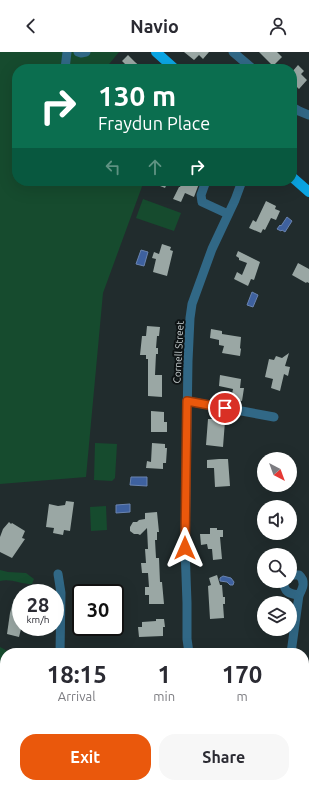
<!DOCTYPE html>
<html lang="en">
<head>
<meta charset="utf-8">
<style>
  body { margin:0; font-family:Ubuntu,sans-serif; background:#f7f7f7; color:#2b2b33; height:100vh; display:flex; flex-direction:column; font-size:15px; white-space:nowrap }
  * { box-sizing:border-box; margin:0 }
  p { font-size:13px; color:#7c7c81 }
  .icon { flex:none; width:22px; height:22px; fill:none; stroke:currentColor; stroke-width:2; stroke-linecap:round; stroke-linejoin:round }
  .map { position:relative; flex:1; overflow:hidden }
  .drawer { position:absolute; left:0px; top:596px; width:309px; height:140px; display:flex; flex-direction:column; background:#fff; border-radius:16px 16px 0 0; box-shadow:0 4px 16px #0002 }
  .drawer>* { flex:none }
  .guide { position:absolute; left:12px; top:12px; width:285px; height:122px; border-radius:16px; box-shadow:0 4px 16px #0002; background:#0b6e4f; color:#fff; overflow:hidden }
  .needle { width:26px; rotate:139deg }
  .controls { position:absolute; left:257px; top:400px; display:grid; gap:8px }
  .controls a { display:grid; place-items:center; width:40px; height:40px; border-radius:50%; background:#fff; box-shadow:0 4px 16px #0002; font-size:20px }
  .speed { position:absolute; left:12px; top:532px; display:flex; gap:8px; font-size:20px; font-weight:700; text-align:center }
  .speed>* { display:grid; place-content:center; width:52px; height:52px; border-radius:50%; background:#fff; box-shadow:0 4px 16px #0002; line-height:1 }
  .speed small { font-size:10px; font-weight:400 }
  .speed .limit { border:2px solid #111; border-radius:6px; background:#fff; color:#111 }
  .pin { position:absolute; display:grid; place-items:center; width:34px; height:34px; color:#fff; margin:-17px; border:2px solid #fff; border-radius:50%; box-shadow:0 1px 4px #0007 }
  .me { position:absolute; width:44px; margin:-22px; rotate:0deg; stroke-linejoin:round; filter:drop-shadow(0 0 3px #0008) }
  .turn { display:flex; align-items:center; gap:14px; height:84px; padding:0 20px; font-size:18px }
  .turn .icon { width:52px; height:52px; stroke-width:2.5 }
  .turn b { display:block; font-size:28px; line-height:34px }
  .lanes { display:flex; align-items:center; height:38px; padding:0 20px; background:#0003; justify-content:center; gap:20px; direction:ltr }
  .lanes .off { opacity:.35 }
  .eta { display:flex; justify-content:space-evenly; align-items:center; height:68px; text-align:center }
  .eta b { font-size:24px; font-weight:600; line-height:28px }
  .action { display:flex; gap:8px; margin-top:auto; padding:8px 20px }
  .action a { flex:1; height:46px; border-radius:16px; background:#ea580c; color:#fff; font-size:16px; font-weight:600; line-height:46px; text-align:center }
  .action a+a { background:#f7f7f7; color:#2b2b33 }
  header { display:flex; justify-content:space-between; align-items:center; height:52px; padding:0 20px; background:#fff; font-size:18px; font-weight:600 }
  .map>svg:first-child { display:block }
</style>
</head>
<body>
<header><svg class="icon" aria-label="back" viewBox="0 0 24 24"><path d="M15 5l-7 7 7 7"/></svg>Navio<svg class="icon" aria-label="person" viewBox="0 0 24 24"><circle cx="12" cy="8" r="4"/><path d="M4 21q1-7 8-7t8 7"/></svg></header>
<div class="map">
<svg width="309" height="736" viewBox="0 0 309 736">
  <rect width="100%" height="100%" fill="#212c2d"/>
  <g fill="#164b2e">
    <polygon points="0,0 119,0 105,17 17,17 17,129 144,129 103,241 86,425 0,432"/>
    <polygon points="143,147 181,161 174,179 136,166"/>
    <polygon points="95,391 117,392 115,426 112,429 94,428"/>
    <polygon points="106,454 107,478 91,479 90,455"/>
    <path d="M0 518 8 520 26 521 34 527 32 532C21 532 10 526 0 529Z"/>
    <polygon points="0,595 11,601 5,601 5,612 0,612"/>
  </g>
  <g fill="#3e619f" stroke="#6a84b0">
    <polygon points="287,165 292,169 285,180 282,178 281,179 277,177 280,173 281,174"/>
    <polygon points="141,198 148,200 144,214 136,212"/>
    <polygon points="252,240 258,243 253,255 247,253"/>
    <polygon points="131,425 147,425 147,434 130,433"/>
    <polygon points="130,452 130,460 116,461 116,453"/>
    <polygon points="223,524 231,526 234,530 233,533 230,533 227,530 220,529 220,526"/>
  </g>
  <g fill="#9aa7a4">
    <polygon points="184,0 209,0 203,7 199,3 194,8"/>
    <polygon points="259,0 277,0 282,5 273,14"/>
    <polygon points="128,3 135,10 143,17 130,17 122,9"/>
    <polygon points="298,13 304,19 301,22 307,28 299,37 292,30 292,20"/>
    <polygon points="148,129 168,129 165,136"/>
    <polygon points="183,129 200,129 194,145 185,141 181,150 173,147 179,135 180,135"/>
    <polygon points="266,149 276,154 275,157 280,159 276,168 271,166 265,178 263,177 261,181 249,176 253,168 256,170"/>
    <polygon points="162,192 171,195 170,198 173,199 167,224 153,220 156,207 152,206 154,200 159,202"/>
    <polygon points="238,199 260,210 254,228 251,227 248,234 234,227 237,220 242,223 247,211 239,208 239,206 236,204"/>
    <polygon points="298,211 309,217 309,231 307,230 306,231 292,223"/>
    <polygon points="147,274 160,275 159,284 157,284 156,296 158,296 158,302 156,302 155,323 162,323 162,345 148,344 148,307 146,307 146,303 140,303 142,284 146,284"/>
    <polygon points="211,277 222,279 222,282 241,285 240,296 241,297 240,304 222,301 224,294 219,293 219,288 210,286"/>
    <polygon points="289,301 285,314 290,315 288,324 284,322 280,339 271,336 273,327 265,325 269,307 274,308 276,304 282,306"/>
    <polygon points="220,323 241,327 240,336 244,336 242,349 231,347 233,337 219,334"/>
    <polygon points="151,359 164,360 164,370 167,370 167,380 151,380"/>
    <polygon points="208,367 217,367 216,368 225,369 223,395 206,393"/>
    <polygon points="152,391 165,392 165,396 167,396 166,411 163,411 163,417 146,416 147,409 151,410"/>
    <polygon points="219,407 228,407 230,434 215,435 214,416 207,416 207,408"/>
    <polygon points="66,449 74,450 70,479 64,478 63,483 53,481 54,476 46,475 49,452 58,454 65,453"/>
    <polygon points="157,460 159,480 157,480 157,488 155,488 156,506 159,506 160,530 162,530 164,552 149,552 149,543 145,543 145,535 149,535 148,521 142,521 141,511 146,511 145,497 148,497 147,476 140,483 138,482 134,482 130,479 130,475 133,470 137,470 139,468 145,467 145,461"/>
    <polygon points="9,470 11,472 12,471 25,479 22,486 25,487 12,506 0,500 0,485 3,477"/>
    <polygon points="210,476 217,476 217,478 223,478 223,485 220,485 222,507 213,508 212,497 208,497 207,492 201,493 200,482 210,482"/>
    <polygon points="217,523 220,533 222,533 223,545 225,545 225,552 223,552 224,566 210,567 208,534 211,533 209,526"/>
    <polygon points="14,547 21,549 21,577 19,585 7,582 10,561"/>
    <polygon points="156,567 164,567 165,575 163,575 163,584 139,585 138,575 142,575 142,570 156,569"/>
    <polygon points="91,575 102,575 104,582 92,584"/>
  </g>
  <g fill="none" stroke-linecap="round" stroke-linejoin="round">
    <g stroke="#316886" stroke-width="9">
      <polyline points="78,0 81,1 86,0"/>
      <polyline points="233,0 253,17"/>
      <polyline points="65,17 67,0"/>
      <polyline points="292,55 299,59 309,63"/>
      <polyline points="206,129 201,143 202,150 228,162"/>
      <polyline points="187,349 274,365"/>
      <polyline points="58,522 61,541 60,601"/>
      <path d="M284 529C283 540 290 542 299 543 303 536 306 529 299 523H290"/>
      <polyline points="189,601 187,587 187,551 185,496 188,309 190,266 192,252 212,197 235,148 242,129"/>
      <polyline points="291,601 299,543"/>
      <polyline points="0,617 5,618"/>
      <polyline points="304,622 309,624"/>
      <polyline points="0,675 5,715"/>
      <polyline points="7,731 8,736"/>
      <polyline points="206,731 206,734"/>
    </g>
    <g stroke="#0ba5e3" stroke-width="10">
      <polyline points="156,0 175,17"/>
      <polyline points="292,125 309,140"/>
    </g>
  </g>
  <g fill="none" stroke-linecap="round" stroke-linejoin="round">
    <g stroke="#983908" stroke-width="10">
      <polyline id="route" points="185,496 187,349 225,356"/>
    </g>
    <use href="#route" stroke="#ea580c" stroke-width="7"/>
  </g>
  <g text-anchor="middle" stroke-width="4" stroke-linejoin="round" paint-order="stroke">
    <g font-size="10" fill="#cfd6d7" stroke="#0e1314">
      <text transform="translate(178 300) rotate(-87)" y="4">Cornell Street</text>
    </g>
  </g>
</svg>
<div class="controls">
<a><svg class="needle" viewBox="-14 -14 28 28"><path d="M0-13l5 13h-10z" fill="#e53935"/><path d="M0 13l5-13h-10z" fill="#7c7c81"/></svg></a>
<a><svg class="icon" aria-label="sound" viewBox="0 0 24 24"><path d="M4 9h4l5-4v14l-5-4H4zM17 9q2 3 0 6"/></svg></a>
<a><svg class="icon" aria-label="search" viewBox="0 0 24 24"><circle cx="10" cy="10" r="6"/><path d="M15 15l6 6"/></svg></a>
<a><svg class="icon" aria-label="layers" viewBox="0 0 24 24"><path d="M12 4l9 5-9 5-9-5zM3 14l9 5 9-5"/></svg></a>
</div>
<div class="speed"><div>28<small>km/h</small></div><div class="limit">30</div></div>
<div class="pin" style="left:225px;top:356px;background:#d93025"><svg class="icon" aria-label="arrive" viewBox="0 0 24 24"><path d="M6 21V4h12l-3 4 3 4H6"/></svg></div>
<svg class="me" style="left:185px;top:496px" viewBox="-20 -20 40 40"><path d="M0-17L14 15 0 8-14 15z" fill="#ea580c" stroke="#fff" stroke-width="4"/></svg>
<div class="guide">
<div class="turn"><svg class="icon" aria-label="right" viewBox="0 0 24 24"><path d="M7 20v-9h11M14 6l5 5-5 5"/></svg><div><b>130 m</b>Fraydun Place</div></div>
<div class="lanes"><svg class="icon off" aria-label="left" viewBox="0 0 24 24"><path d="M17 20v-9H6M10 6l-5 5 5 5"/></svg><svg class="icon off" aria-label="ahead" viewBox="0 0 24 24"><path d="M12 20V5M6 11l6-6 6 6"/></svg><svg class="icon" aria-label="right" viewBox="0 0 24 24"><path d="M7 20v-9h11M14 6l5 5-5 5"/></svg></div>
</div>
<section class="drawer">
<div class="eta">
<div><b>18:15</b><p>Arrival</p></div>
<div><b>1</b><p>min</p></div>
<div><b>170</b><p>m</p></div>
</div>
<div class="action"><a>Exit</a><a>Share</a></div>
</section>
</div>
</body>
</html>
